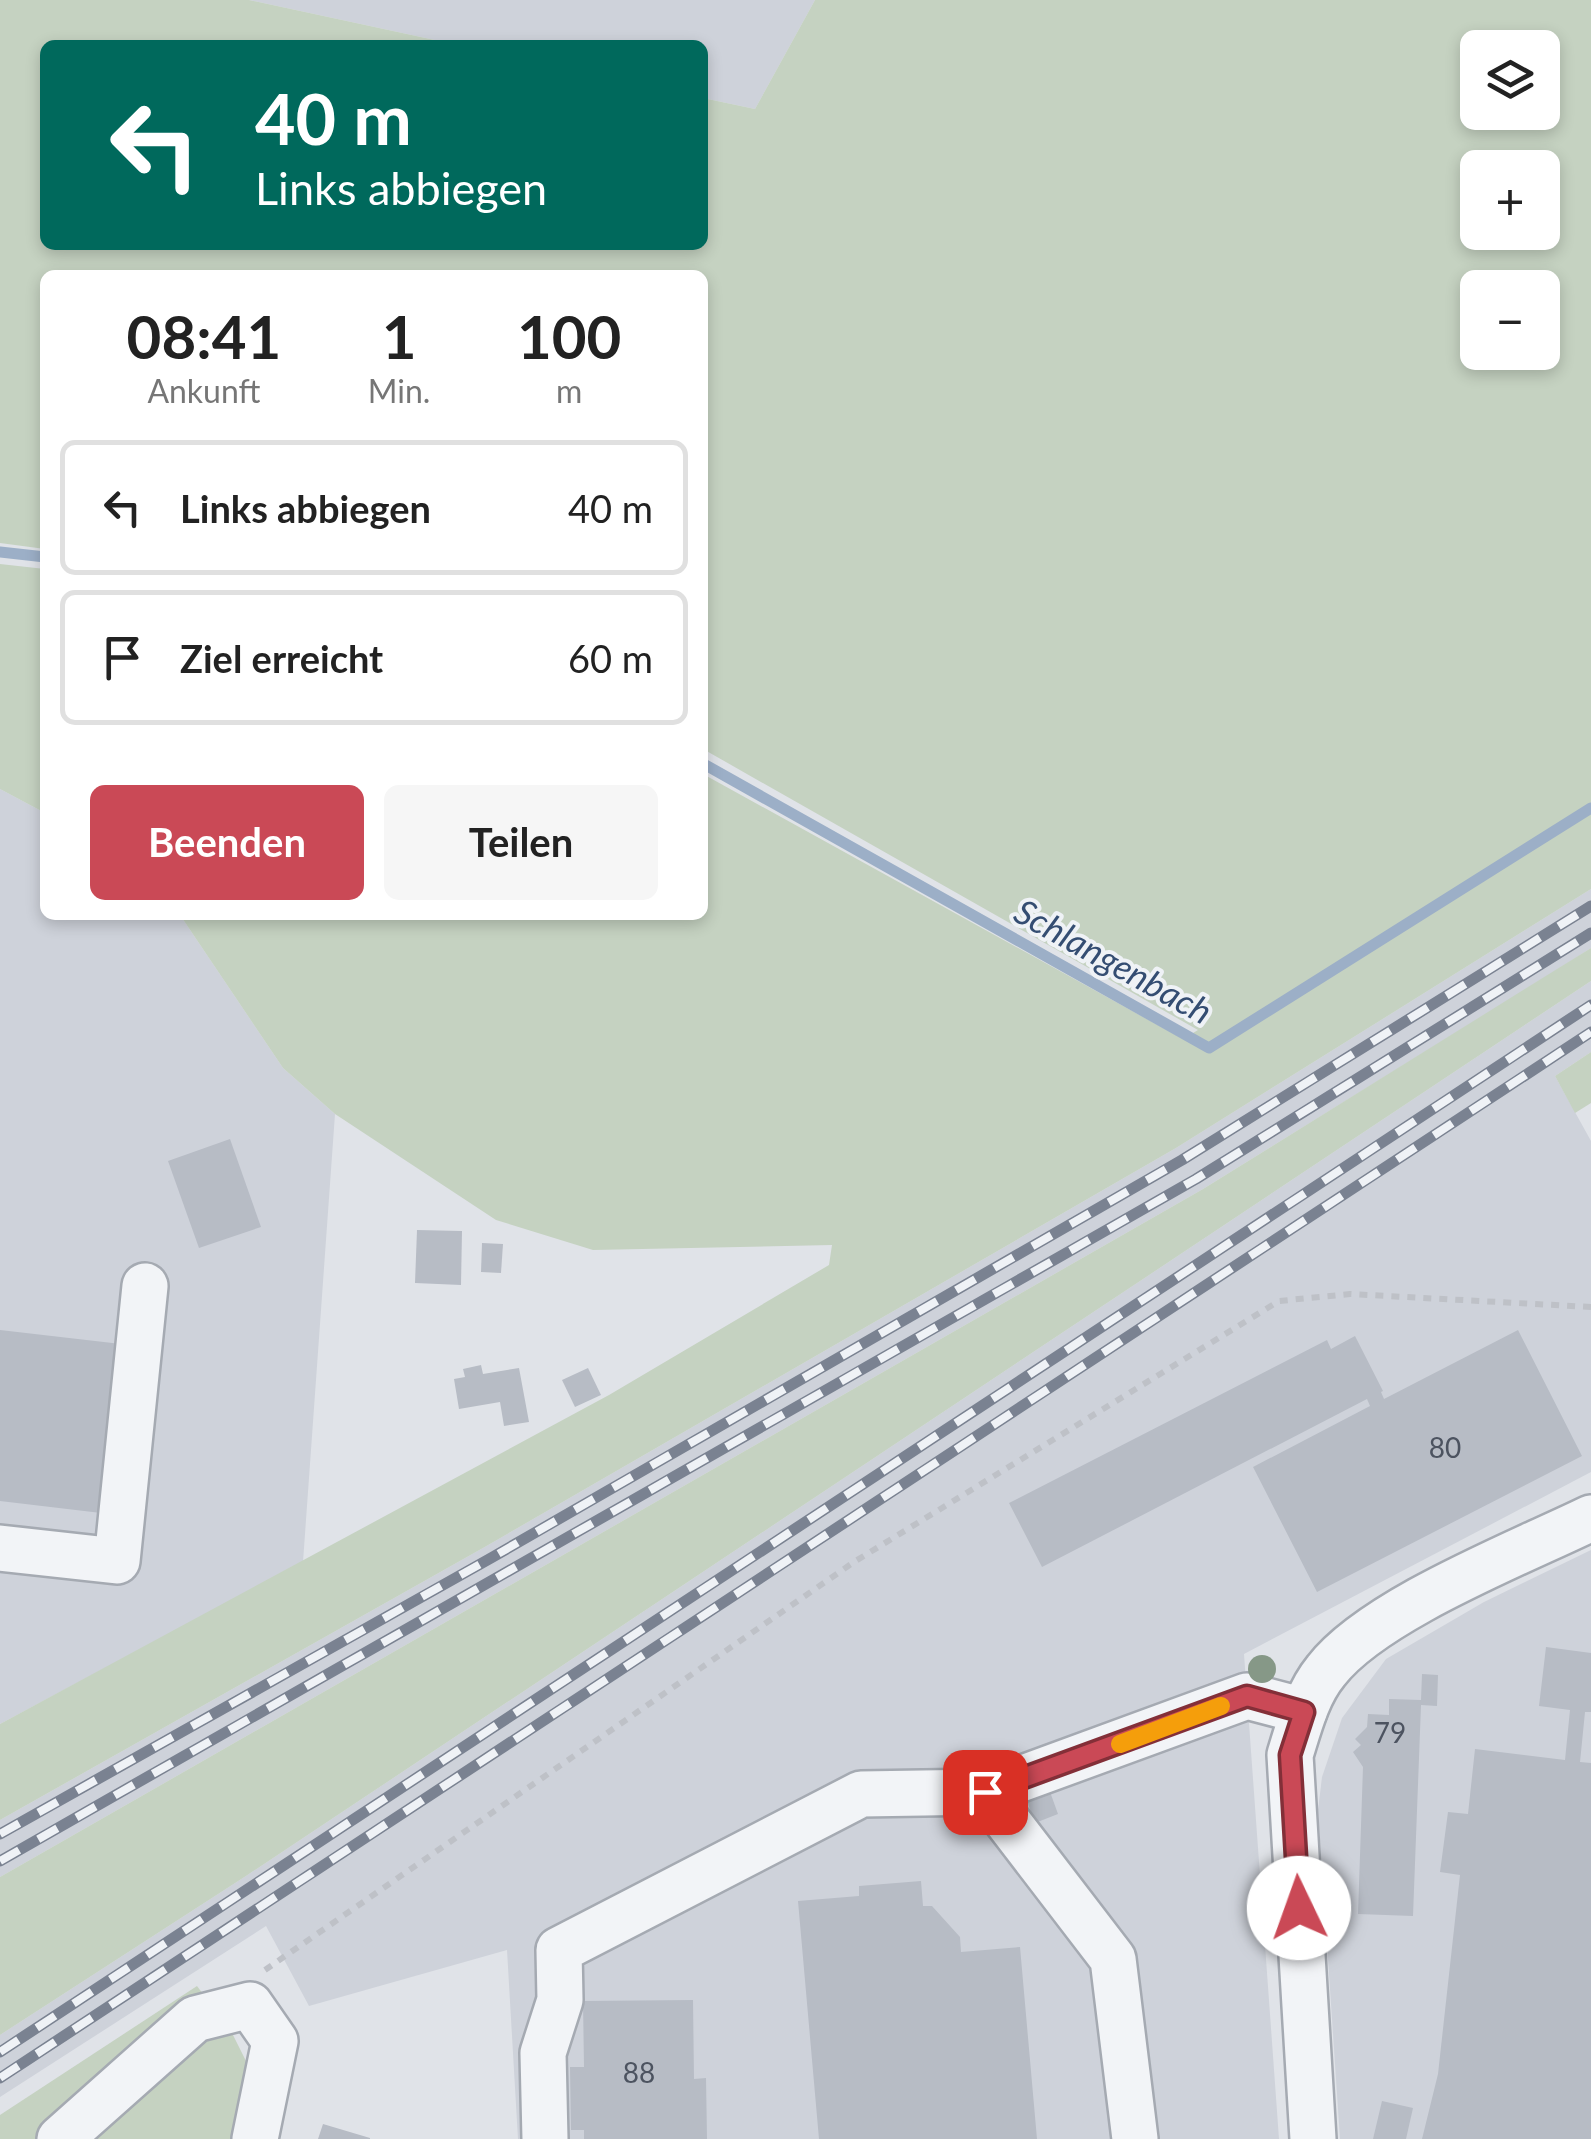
<!DOCTYPE html>
<html lang="de">
<head>
<meta charset="utf-8">
<style>
  body { margin:0; font-family:Lato,sans-serif; background:#f6f6f6; color:#222; height:100vh; display:flex; flex-direction:column; font-size:38px; white-space:nowrap }
  * { box-sizing:border-box; margin:0 }
  p { font-size:32px; color:#767676 }
  .icon { flex:none; width:55px; height:55px; fill:none; stroke:currentColor; stroke-width:2; stroke-linecap:round; stroke-linejoin:round }
  .map { position:relative; flex:1; overflow:hidden }
  .drawer { position:absolute; left:40px; top:270px; width:668px; height:650px; display:flex; flex-direction:column; background:#fff; border-radius:15px; box-shadow:0 5px 15px #0003 }
  .drawer>* { flex:none }
  .guide { position:absolute; left:40px; top:40px; width:668px; height:210px; border-radius:15px; box-shadow:0 5px 15px #0003; background:#00695c; color:#fff; overflow:hidden }
  .buttons { position:absolute; left:1460px; top:30px; display:grid; gap:20px }
  .buttons a { display:grid; place-items:center; width:100px; height:100px; border-radius:15px; background:#fff; box-shadow:0 5px 15px #0003; font-size:50px }
  .pin { position:absolute; display:grid; place-items:center; width:85px; height:85px; color:#fff; margin:-42px; border-radius:20px; box-shadow:0 5px 15px #0006 }
  .me { position:absolute; width:110px; margin:-55px; rotate:357deg; stroke-linejoin:round; filter:drop-shadow(0 0 8px #0008) }
  .turn { display:flex; align-items:center; gap:35px; height:210px; padding:0 50px; font-size:45px }
  .turn .icon { width:130px; height:130px; stroke-width:2.5 }
  .turn b { display:block; font-size:70px; line-height:85px }
  .eta { display:flex; justify-content:space-evenly; align-items:center; height:170px; text-align:center }
  .eta b { font-size:60px; font-weight:700; line-height:70px }
  .action { display:flex; gap:20px; margin-top:auto; padding:20px 50px }
  .action a { flex:1; height:115px; border-radius:15px; background:#ca4956; color:#fff; font-size:40px; font-weight:700; line-height:115px; text-align:center }
  .action a+a { background:#f6f6f6; color:#222 }
  ul { padding:0; list-style:none }
  li { display:flex; align-items:center; gap:30px; height:135px; margin:0 20px 15px; padding:0 30px; border:5px solid #e0e0e0; border-radius:15px }
  li div { flex:1 }
  li b { display:block; font-size:38px }
  li em { font-style:normal }
  .map>svg:first-child { display:block }
</style>
</head>
<body>
<div class="map">
<svg width="1591" height="2139" viewBox="0 0 1591 2139">
  <rect width="100%" height="100%" fill="#e0e3e8"/>
  <g fill="#ced2da">
    <polygon points="249,0 815,0 755,109 703,98 702,45 458,45"/>
    <polygon points="0,789 45,813 45,915 180,915 283,1068 335,1114 303,1562 0,1724"/>
    <polygon points="1591,889 1591,948 1546,977 1203,1189 0,1877 0,1820 483,1548 1176,1148"/>
    <polygon points="1591,981 1591,1052 1555,1076 1591,1141 1591,1472 1244,1654 1279,2139 518,2139 507,1950 309,2006 266,1926 0,2097 0,2035 246,1876"/>
    <polygon points="1591,1550 1591,2139 1340,2139 1318,1810 1322,1777 1342,1718 1386,1659 1484,1602"/>
  </g>
  <g fill="#c5d2c1" fill-rule="evenodd">
    <path d="M0 0H249L458 45H45V245H702L703 98 755 109 815 0H1591V889L1176 1148 483 1548 0 1820V1724L609 1395 829 1265 832 1245 593 1250 496 1220 335 1114 283 1068 180 915H702L703 774 1183 1039 1198 1030 703 749 702 275H45V549L0 543ZM1478 48H1542V112H1478ZM1478 168H1542V232H1478ZM1478 288H1542V352H1478Z"/>
    <polygon points="0,564 45,569 45,813 0,789"/>
    <polygon points="1591,948 1591,981 246,1876 0,2035 0,1877 1203,1189"/>
    <polygon points="1591,1052 1591,1103 1575,1113 1555,1076"/>
    <polygon points="197,1986 231,2031 252,2073 237,2139 0,2139 0,2115"/>
  </g>
  <g fill="none" stroke-linecap="round" stroke-linejoin="round">
    <g stroke="#9cafc7" stroke-width="11">
      <polyline points="0,552 45,557"/>
      <polyline points="702,763 1209,1048 1591,808"/>
    </g>
  </g>
  <g fill="#b7bcc5">
    <polygon points="230,1139 261,1227 199,1248 168,1161"/>
    <polygon points="417,1230 462,1231 461,1285 415,1283"/>
    <polygon points="482,1243 503,1244 501,1273 481,1272"/>
    <polygon points="0,1330 121,1344 101,1513 0,1501"/>
    <polygon points="1518,1330 1582,1456 1317,1592 1253,1467 1370,1406 1367,1399 1042,1567 1009,1503 1327,1340 1331,1349 1355,1336 1383,1391 1381,1392 1384,1399"/>
    <polygon points="481,1365 483,1374 519,1368 529,1422 504,1426 500,1402 459,1409 454,1379 465,1377 463,1369"/>
    <polygon points="588,1368 601,1395 575,1407 562,1380"/>
    <polygon points="1546,1647 1591,1653 1591,1712 1585,1712 1580,1762 1591,1763 1591,2139 1422,2139 1438,2074 1460,1875 1440,1872 1448,1812 1468,1814 1475,1749 1565,1760 1570,1710 1539,1706"/>
    <polygon points="1422,1674 1438,1675 1437,1706 1421,1705 1413,1916 1358,1914 1363,1767 1353,1752 1361,1745 1355,1739 1367,1727 1368,1714 1389,1715 1389,1699 1421,1700"/>
    <polygon points="1049,1789 1058,1814 1035,1823 1026,1798"/>
    <polygon points="921,1881 923,1906 932,1906 960,1937 961,1952 1020,1947 1037,2139 819,2139 798,1901 859,1896 859,1886"/>
    <polygon points="693,2000 694,2079 706,2078 707,2139 584,2139 584,2130 571,2130 570,2067 584,2067 583,2001"/>
    <polygon points="1382,2101 1413,2108 1406,2139 1373,2139"/>
    <polygon points="323,2124 370,2138 370,2139 318,2139"/>
  </g>
  <g fill="none" stroke-linecap="round" stroke-linejoin="round">
    <g stroke="#a5aab2" stroke-width="50">
      <g id="minor">
        <polyline points="0,1548 117,1561 145,1286"/>
        <polyline points="985,1792 1113,1959 1135,2139"/>
        <polyline points="60,2139 195,2019 250,2005 275,2041 255,2139"/>
        <polyline points="545,2139 543,2053 560,2000 559,1950 861,1794 985,1792 1247,1696 1304,1711"/>
        <path d="M1313 2139 1290 1755C1299 1726 1307 1694 1326 1671 1373 1610 1519 1553 1591 1518"/>
      </g>
    </g>
    <polyline stroke="#bec1c7" stroke-width="6" stroke-dasharray="8 8" stroke-linecap="butt" points="265,1970 854,1562 1279,1301 1350,1294 1591,1307"/>
    <use href="#minor" stroke="#f2f4f7" stroke-width="45"/>
    <g stroke="#7a8291" stroke-width="11">
      <g id="rail">
        <polyline points="0,1834 491,1558 1182,1160 1591,906"/>
        <polyline points="0,1861 1196,1179 1591,933"/>
        <polyline points="0,2052 1591,1005"/>
        <polyline points="0,2078 1591,1032"/>
      </g>
    </g>
    <use href="#rail" stroke="#eff2f6" stroke-width="8" stroke-dasharray="22" stroke-linecap="butt"/>
  </g>
  <circle fill="#869887" cx="1262" cy="1669" r="14"/>
  <g fill="none" stroke-linecap="round" stroke-linejoin="round">
    <g stroke="#832f38" stroke-width="25">
      <polyline id="route" points="985,1792 1247,1696 1304,1712 1290,1755 1299,1908"/>
    </g>
    <use href="#route" stroke="#ca4956" stroke-width="18"/>
    <polyline stroke="#f59e0b" stroke-width="18" points="1120,1744 1221,1706"/>
  </g>
  <g text-anchor="middle" stroke-width="8" stroke-linejoin="round" paint-order="stroke">
    <g font-size="28" fill="#4c5360">
      <text x="1445" y="1458">80</text>
      <text x="1390" y="1743">79</text>
      <text x="639" y="2083">88</text>
    </g>
    <g font-size="35" font-style="italic" fill="#344d72" stroke="#eff2f6">
      <text transform="translate(1113 962) rotate(29)" y="12">Schlangenbach</text>
    </g>
  </g>
</svg>
<div class="buttons">
<a><svg class="icon" aria-label="layers" viewBox="0 0 24 24"><path d="M12 4l9 5-9 5-9-5zM3 14l9 5 9-5"/></svg></a>
<a>+</a>
<a>−</a>
</div>
<div class="pin" style="left:985px;top:1792px;background:#d93025"><svg class="icon" aria-label="arrive" viewBox="0 0 24 24"><path d="M6 21V4h12l-3 4 3 4H6"/></svg></div>
<svg class="me" style="left:1299px;top:1908px" viewBox="-20 -20 40 40"><circle r="19" fill="#fff"/><path d="M0-13L10 11 0 6-10 11z" fill="#ca4956"/></svg>
<div class="guide">
<div class="turn"><svg class="icon" aria-label="left" viewBox="0 0 24 24"><path d="M17 20v-9H6M10 6l-5 5 5 5"/></svg><div><b>40 m</b>Links abbiegen</div></div>
</div>
<section class="drawer">
<div class="eta">
<div><b>08:41</b><p>Ankunft</p></div>
<div><b>1</b><p>Min.</p></div>
<div><b>100</b><p>m</p></div>
</div>
<ul>
<li><svg class="icon" aria-label="left" viewBox="0 0 24 24"><path d="M17 20v-9H6M10 6l-5 5 5 5"/></svg><div><b>Links abbiegen</b></div><em>40 m</em></li>
<li><svg class="icon" aria-label="arrive" viewBox="0 0 24 24"><path d="M6 21V4h12l-3 4 3 4H6"/></svg><div><b>Ziel erreicht</b></div><em>60 m</em></li>
</ul>
<div class="action"><a>Beenden</a><a>Teilen</a></div>
</section>
</div>
</body>
</html>
